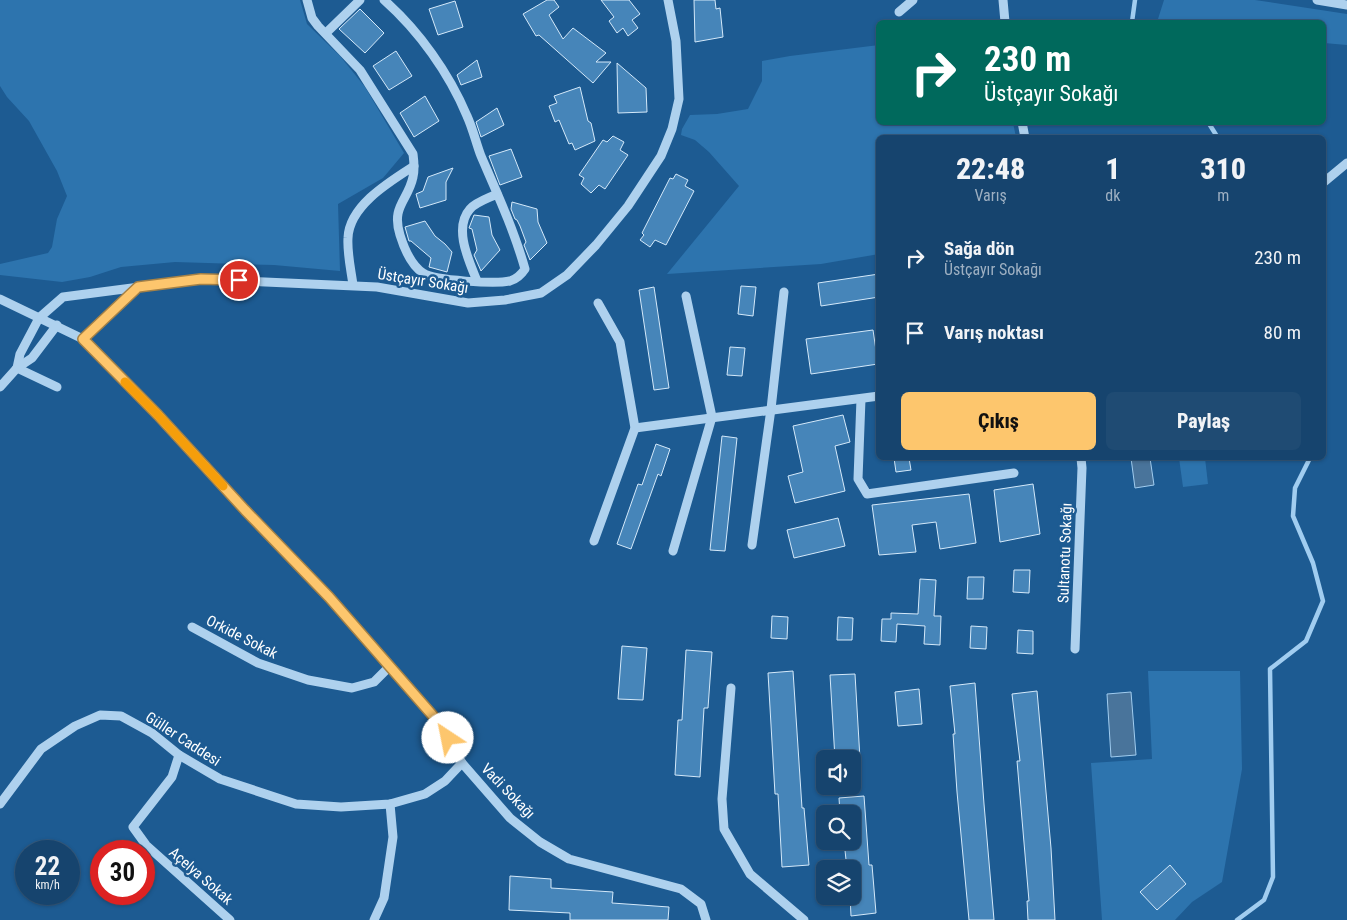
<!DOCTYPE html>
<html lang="tr">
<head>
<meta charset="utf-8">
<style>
  body { margin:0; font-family:"Roboto Condensed",sans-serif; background:#1f4b73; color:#f1f3f6; height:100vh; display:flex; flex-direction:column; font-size:19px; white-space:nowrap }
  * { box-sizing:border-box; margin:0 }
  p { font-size:16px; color:#9eb0c2 }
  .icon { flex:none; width:28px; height:28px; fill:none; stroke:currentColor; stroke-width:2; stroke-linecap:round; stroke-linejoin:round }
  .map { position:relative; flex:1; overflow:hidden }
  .side { position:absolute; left:876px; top:135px; width:450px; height:325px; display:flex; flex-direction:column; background:#16446e; border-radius:8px; box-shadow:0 1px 4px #0004,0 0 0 1px #355c81 }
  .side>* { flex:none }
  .guide { position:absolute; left:876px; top:20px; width:450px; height:105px; border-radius:8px; box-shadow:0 1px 4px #0004,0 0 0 1px #355c81; background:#00695c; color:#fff; overflow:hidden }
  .fabs { position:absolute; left:816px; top:750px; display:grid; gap:10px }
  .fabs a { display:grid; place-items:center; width:45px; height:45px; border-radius:8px; background:#16446e; box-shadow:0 1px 4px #0004,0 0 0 1px #355c81; font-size:25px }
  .speed { position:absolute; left:15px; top:840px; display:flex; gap:10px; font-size:25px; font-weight:700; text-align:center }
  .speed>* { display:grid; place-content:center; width:65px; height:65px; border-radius:50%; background:#16446e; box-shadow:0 1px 4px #0004,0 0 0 1px #355c81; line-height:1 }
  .speed small { font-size:12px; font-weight:400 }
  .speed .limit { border:8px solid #d22; background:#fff; color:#111 }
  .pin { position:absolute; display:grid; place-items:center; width:42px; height:42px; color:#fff; margin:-21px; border:2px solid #fff; border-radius:50%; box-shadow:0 1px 5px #0007 }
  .me { position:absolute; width:55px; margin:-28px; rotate:326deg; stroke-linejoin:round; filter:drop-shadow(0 0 4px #0008) }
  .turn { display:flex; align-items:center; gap:18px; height:105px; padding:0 25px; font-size:22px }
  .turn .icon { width:65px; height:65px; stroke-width:2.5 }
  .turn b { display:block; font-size:35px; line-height:42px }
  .eta { display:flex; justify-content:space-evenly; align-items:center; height:85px; text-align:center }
  .eta b { font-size:30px; font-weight:800; line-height:35px }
  .cta { display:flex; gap:10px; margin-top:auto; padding:10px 25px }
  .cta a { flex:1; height:58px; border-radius:8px; background:#fdc66d; color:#111; font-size:20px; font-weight:800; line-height:58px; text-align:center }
  .cta a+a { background:#1f4b73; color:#f1f3f6 }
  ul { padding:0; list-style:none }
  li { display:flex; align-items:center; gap:15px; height:75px; padding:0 25px }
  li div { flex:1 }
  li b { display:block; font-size:19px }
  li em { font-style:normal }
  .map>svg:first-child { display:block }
</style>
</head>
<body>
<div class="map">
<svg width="1347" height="920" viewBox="0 0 1347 920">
  <rect width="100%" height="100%" fill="#1d5b92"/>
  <g fill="#2d74ae">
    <polygon points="0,0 300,0 307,24 340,56 365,87 404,153 383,178 338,204 340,271 274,265 175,262 121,267 90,277 62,282 0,275 0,264 48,253 52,247 57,219 67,196 57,171 29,121 7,97 0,86"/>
    <polygon points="1164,0 1255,0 1347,14 1347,45 1324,43 1324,22 1174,22 1158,19"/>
    <polygon points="879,45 879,122 1013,123 1016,137 879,138 879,254 821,264 667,274 739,186 709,152 695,140 681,135 682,129 690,115 717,114 748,109 762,81 762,61 790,56"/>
    <polygon points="1179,458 1205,458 1208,484 1183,487"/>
    <polygon points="1148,671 1240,671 1242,769 1222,882 1192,902 1175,920 1102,920 1091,763 1152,759"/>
  </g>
  <g fill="#49749b" stroke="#a1cdf0">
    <polygon points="1131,458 1150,458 1154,485 1135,488"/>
    <polygon points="1131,692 1136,755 1111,757 1107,694"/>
  </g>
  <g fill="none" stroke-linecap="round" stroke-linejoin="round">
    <g stroke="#a1cdf0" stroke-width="4.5">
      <polyline points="1132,22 1135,0"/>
      <polyline points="1208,122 1218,138"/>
      <polyline points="1237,920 1264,900 1273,877 1270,669 1306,641 1323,601 1313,563 1293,516 1295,488 1310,458"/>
    </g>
  </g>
  <g fill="#4685b9" stroke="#d4e9fa">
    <polygon points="547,0 554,0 559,7 549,15 563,39 573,28 606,53 596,62 611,62 593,83 539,35 536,36 523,14"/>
    <polygon points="601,0 629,0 640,14 632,20 638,28 628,36 623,28 617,33 609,21 614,17"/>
    <polygon points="694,0 715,0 716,9 720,8 723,37 695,42"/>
    <polygon points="455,1 463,27 438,35 429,9"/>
    <polygon points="360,9 384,33 365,53 339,29"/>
    <polygon points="396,51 412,76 389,90 373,66"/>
    <polygon points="477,60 482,77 461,85 457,75"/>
    <polygon points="617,63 646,88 647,112 618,113"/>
    <polygon points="580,87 588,121 591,123 595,141 575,150 572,143 569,144 559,120 555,122 549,106 557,103 554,96"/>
    <polygon points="425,96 439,121 414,137 400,113"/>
    <polygon points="497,108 504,125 481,137 476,122"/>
    <polygon points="613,136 624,142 620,150 628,155 605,189 599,185 591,193 581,184 584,178 579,175 603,140 607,142"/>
    <polygon points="511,149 522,177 500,185 489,156"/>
    <polygon points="453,168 446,182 446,200 420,208 416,194 423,191 428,177"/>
    <polygon points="676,174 688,180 685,186 694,191 666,245 655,240 650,247 640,240 644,235 642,233 670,178 673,179"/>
    <polygon points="512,202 537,209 538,222 547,243 530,260 524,245 526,242 520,226 517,220 515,219 511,209"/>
    <polygon points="474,215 489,217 492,235 500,250 481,271 474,255 477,250 472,229 469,228"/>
    <polygon points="425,221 435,236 445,244 452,252 447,272 429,267 431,258 411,241 409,241 405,227"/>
    <polygon points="879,274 879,297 821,306 818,283"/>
    <polygon points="741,286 756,287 753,316 738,314"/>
    <polygon points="654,287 669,388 654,390 639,290"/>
    <polygon points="873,330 878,364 811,374 806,339"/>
    <polygon points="730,347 745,348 742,376 727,375"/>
    <polygon points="843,415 850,442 835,446 845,491 795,503 788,476 803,472 793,426"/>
    <polygon points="722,436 737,438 725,551 710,550"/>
    <polygon points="656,444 670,449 661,476 658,474 631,549 617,544 638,484 642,485"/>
    <polygon points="894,458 909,458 911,470 896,472"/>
    <polygon points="1033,484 1040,534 1000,542 994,490"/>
    <polygon points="969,494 976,543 940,549 936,522 912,525 916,552 879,555 872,505"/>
    <polygon points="838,518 845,546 794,558 787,530"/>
    <polygon points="1014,570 1030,570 1029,593 1013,592"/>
    <polygon points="968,577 984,577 983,599 967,599"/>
    <polygon points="920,579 936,580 934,616 941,616 940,645 924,644 925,626 897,624 896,642 881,641 882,619 891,619 891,613 918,614"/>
    <polygon points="772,616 788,617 787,639 771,638"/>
    <polygon points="838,617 853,618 852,640 837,640"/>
    <polygon points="971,626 987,627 986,649 970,648"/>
    <polygon points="1018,630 1033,631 1033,654 1017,653"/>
    <polygon points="622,646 647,648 643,700 618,699"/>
    <polygon points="686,650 712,652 708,708 704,708 700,777 675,775 678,720 682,720"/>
    <polygon points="793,671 802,808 804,808 809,865 782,867 778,794 775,794 768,673"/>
    <polygon points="855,674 860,759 835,759 830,675"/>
    <polygon points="975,683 984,804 994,920 969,920 957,792 953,734 955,734 950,686"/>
    <polygon points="919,689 922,724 898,726 895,692"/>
    <polygon points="1037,691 1051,848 1055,920 1028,920 1027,901 1029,901 1017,761 1020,761 1012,694"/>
    <polygon points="864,796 869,865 872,865 876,913 851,916 850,896 852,896 852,869 847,869 844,841 852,841 852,814 840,814 839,798"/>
    <polygon points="1170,865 1186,884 1157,910 1140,892"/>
    <polygon points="510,876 551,879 551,888 613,892 612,903 669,907 668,920 570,920 570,913 509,910"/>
  </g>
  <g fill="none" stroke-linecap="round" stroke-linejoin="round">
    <g stroke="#aed1ee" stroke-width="9">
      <path d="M307 0 312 18 318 26 360 70 413 154C414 162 415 169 413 177 408 201 391 206 400 235 404 248 411 265 423 273 434 281 497 284 510 281 517 279 521 275 525 269 514 230 497 193 481 156 476 143 473 129 467 116 449 73 419 31 384 0"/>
      <polyline points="1003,0 1005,22"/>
      <polyline points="1317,0 1347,5"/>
      <polyline points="899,12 913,0"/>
      <polyline points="326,33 360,0"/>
      <polyline points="1022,122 1025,138"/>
      <polyline points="1324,182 1347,163"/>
      <path d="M477 281C469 261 453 228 470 209 476 202 489 198 497 194"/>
      <path d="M353 285C351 270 347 253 348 238 349 206 389 182 414 166"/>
      <polyline points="0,299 83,339 158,415 245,510 329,597 390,666 441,725 462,763 510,818 540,842 569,859 681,889 701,904 706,920"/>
      <polyline points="83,339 138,287"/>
      <polyline points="17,368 20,354 39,318 63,297 201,279 377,287 468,303 505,300 541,293 567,275 596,245 628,206 661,156 672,129 679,99 676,41 668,0"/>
      <polyline points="17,368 57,387"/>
      <polyline points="0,387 17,368 32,358 57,325"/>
      <polyline points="861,399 858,479 867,494 1014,473"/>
      <polyline points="635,428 879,396"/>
      <polyline points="594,541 635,428 620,342 598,303"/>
      <polyline points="752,545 771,409 784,292"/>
      <polyline points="673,551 712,417 686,296"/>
      <polyline points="192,627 258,663 308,680 352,688 374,682 390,666"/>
      <polyline points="1075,649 1082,468 1081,458"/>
      <polyline points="731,688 722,799 724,829 750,874 804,920"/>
      <polyline points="179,755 172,777 133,827 146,845 230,920"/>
      <polyline points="0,804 41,749 75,726 100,715 121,716 152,733 179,755 220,779 296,804 341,807 390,804 425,794 445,781 462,763"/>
      <polyline points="374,920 384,898 393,837 390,804"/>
    </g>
  </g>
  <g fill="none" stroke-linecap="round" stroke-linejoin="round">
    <g stroke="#a48147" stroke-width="12">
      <polyline id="route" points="239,280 201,279 138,287 83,339 158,415 245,510 329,597 441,725 448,738"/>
    </g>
    <use href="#route" stroke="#fdc66d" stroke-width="9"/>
    <polyline stroke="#f59e0b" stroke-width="9" points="125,382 158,415 223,486"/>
  </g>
  <g text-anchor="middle" stroke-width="5" stroke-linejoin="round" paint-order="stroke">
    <g font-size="15" fill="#fff" stroke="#1d5b92">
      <text transform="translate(423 281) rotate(9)" y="5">Üstçayır Sokağı</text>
      <text transform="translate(1065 553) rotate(-88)" y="5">Sultanotu Sokağı</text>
      <text transform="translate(242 637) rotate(27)" y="5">Orkide Sokak</text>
      <text transform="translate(183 739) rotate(33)" y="5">Güller Caddesi</text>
      <text transform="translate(508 791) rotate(46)" y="5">Vadi Sokağı</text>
      <text transform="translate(201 876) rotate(41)" y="5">Açelya Sokak</text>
    </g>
  </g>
</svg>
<div class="fabs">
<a><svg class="icon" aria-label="sound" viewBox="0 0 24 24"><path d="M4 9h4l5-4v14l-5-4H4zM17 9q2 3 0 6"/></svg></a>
<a><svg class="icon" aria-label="search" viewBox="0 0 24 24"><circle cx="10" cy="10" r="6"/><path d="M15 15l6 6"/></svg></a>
<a><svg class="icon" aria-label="layers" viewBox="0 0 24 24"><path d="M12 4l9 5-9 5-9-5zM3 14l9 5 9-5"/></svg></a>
</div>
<div class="speed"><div>22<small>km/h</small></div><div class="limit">30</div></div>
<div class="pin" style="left:239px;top:280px;background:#d93025"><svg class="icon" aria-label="arrive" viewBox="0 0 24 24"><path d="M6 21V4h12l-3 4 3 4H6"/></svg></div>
<svg class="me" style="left:448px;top:738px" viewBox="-20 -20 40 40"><circle r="19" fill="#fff"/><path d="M0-13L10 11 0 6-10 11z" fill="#fdc66d"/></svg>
<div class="guide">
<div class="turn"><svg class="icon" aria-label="right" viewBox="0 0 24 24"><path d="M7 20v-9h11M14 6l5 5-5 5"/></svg><div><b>230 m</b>Üstçayır Sokağı</div></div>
</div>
<section class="side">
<div class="eta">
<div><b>22:48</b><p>Varış</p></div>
<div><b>1</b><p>dk</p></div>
<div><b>310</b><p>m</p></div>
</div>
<ul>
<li><svg class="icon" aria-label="right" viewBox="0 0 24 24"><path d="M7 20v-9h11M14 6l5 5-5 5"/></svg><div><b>Sağa dön</b><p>Üstçayır Sokağı</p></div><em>230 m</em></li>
<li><svg class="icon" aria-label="arrive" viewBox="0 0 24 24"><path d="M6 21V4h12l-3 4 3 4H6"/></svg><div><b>Varış noktası</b></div><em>80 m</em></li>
</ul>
<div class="cta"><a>Çıkış</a><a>Paylaş</a></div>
</section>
</div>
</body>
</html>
